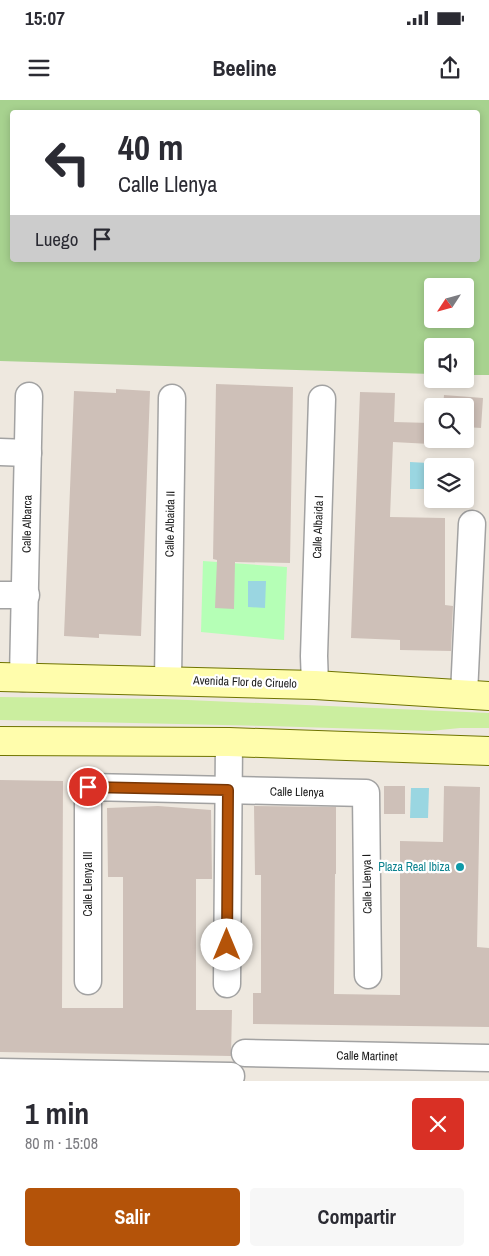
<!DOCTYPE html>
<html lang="es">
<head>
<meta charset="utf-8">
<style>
  body { margin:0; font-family:"Archivo Narrow",sans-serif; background:#f7f7f7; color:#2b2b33; height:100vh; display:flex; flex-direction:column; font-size:19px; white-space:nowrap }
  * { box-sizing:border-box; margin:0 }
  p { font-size:16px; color:#7c7c81 }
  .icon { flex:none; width:28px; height:28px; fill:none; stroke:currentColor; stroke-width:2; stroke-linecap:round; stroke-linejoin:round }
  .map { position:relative; height:981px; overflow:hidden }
  .details { display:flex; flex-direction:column; background:#fff; flex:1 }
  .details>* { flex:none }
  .hud { position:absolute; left:10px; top:10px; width:470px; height:152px; border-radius:5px; box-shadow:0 2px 8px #0003; background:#fff; color:#2b2b33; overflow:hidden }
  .needle { width:32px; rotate:234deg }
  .fabs { position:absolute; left:424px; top:178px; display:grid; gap:10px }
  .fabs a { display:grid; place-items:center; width:50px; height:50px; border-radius:5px; background:#fff; box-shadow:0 2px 8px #0003; font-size:25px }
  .pin { position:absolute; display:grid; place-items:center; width:42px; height:42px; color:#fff; margin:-21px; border:2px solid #fff; border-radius:50%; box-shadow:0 1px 5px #0007 }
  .me { position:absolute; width:55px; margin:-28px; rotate:0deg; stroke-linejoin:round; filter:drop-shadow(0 0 4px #0008) }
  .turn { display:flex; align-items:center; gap:18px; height:105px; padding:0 25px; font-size:22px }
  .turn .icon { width:65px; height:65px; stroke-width:2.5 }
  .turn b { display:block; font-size:35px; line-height:42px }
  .then { display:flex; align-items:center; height:48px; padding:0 25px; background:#0003; gap:10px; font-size:19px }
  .round { display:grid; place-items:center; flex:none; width:52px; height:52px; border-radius:5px; background:#f7f7f7 }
  .overview { display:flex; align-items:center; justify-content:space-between; height:85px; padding:0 25px }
  h1 { font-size:30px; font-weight:700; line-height:38px }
  .action { display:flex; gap:10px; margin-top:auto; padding:10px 25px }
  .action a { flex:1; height:58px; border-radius:5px; background:#b45309; color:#fff; font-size:20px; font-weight:700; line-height:58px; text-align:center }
  .action a+a { background:#f7f7f7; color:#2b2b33 }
  .status { display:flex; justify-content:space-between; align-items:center; height:35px; padding:0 25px; background:#fff; direction:ltr }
  .status svg { height:14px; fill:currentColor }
  header { display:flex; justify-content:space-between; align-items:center; height:65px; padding:0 25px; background:#fff; font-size:22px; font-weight:700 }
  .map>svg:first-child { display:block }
</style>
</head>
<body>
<div class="status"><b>15:07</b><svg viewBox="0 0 49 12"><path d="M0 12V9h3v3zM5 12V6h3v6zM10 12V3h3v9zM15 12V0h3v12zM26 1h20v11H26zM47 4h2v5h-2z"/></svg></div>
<header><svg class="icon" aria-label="menu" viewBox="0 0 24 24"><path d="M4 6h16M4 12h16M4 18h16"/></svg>Beeline<svg class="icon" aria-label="share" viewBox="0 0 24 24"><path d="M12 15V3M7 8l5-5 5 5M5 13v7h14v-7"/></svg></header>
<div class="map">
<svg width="489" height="981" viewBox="0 0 489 981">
  <rect width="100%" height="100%" fill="#eee8df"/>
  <polygon fill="#cbee9f" points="0,597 165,599 489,613 489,628 460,628 430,631 268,626 0,620"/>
  <path fill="#a7d28f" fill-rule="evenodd" d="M0 0H489V275H465V246H432V274L0 261ZM12 12H478V160H12ZM432 186H465V219H432Z"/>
  <polygon fill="#b5ffb6" points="203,461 287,467 284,540 201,532"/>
  <g fill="#9ad6e1">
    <polygon points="410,362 428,363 427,389 410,389"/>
    <polygon points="248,481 266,481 265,508 248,507"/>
    <polygon points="411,688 429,688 428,718 410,718"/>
  </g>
  <g fill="#cec0b8">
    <polygon points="216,284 293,287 290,463 235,462 234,509 215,508 217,460 213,459"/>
    <polygon points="116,289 150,291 141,536 99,534 99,538 64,536 74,291 116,293"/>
    <polygon points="360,292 395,293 394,322 431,323 430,344 393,342 390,417 445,418 445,505 453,506 451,551 400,550 400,540 351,538"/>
    <polygon points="444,295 483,298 481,328 465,327 465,306 443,306"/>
    <polygon points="0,680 63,681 62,908 123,908 123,777 108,777 107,708 158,706 211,710 212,779 196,779 196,910 232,910 231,956 0,952"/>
    <rect x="384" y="686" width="21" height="28"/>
    <polygon points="444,686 480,687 477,847 489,848 489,927 253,924 253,893 261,893 261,775 255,775 254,706 336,707 336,774 335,774 334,894 400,895 400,741 443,742"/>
  </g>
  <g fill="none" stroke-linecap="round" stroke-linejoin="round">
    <g stroke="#a2a2a2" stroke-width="29">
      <g id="street">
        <polyline points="0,352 28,353"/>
        <polyline points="0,495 26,495"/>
        <polyline points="23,578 29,296"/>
        <polyline points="168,580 172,298"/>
        <polyline points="315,585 314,556 322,299"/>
        <polyline points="464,594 472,424"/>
        <polyline points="88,881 88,687 366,693 368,875"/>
        <polyline points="227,884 229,642"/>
        <polyline points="245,953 489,958"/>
        <polyline points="0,972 231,976"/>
      </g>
    </g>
    <g stroke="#6f7400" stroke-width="30">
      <g id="secondary">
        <polyline points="0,577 315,585 489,596"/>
        <polyline points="0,641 229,642 489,651"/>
      </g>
    </g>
    <use href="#street" stroke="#fff" stroke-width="26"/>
    <use href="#secondary" stroke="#fffdac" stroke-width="28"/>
  </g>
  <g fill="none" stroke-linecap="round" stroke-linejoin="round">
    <g stroke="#753606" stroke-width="12">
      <polyline id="route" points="88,687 228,690 227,845"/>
    </g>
    <use href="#route" stroke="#b45309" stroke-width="9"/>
  </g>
  <circle fill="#0f9aa8" stroke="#fff" stroke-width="2" cx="460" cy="767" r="5"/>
  <g text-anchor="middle" stroke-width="4.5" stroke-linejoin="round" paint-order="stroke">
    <g font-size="12" fill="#1b1b1b" stroke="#fff">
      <text transform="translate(27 424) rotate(-89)" y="4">Calle Albarca</text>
      <text transform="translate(170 424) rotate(-89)" y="4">Calle Albaida II</text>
      <text transform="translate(318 427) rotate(-88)" y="4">Calle Albaida I</text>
      <text transform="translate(245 582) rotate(2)" y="4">Avenida Flor de Ciruelo</text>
      <text transform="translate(297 692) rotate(1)" y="4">Calle Llenya</text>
      <text transform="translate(88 784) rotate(-90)" y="4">Calle Llenya III</text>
      <text transform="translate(367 784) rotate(-91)" y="4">Calle Llenya I</text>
      <text transform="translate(367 956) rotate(1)" y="4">Calle Martinet</text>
    </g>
    <g font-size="12" fill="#0d838f" stroke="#fff" text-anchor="end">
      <text x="450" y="771">Plaza Real Ibiza</text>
    </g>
  </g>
</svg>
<div class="fabs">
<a><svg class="needle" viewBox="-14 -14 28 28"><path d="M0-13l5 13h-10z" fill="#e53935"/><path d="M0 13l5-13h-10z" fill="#7c7c81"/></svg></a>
<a><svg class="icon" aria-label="sound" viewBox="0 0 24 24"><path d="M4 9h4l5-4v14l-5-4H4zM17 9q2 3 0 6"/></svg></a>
<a><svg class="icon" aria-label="search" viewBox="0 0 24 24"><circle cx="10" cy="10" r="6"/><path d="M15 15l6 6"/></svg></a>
<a><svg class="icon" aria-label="layers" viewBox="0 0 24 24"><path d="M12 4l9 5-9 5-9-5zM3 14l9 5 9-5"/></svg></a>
</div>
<div class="pin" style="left:88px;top:687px;background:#d93025"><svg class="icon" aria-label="arrive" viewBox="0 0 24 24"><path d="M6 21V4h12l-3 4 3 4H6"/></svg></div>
<svg class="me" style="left:227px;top:845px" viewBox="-20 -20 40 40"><circle r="19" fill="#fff"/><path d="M0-13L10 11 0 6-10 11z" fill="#b45309"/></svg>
<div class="hud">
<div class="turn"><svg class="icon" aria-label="left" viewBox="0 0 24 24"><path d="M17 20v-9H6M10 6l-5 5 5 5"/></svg><div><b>40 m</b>Calle Llenya</div></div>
<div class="then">Luego<svg class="icon" aria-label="arrive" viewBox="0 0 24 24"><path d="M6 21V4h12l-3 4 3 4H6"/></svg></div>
</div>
</div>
<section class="details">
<div class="overview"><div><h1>1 min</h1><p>80 m · 15:08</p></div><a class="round" style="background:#d93025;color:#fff"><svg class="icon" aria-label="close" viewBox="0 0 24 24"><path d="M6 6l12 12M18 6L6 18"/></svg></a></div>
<div class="action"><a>Salir</a><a>Compartir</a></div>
</section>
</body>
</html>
